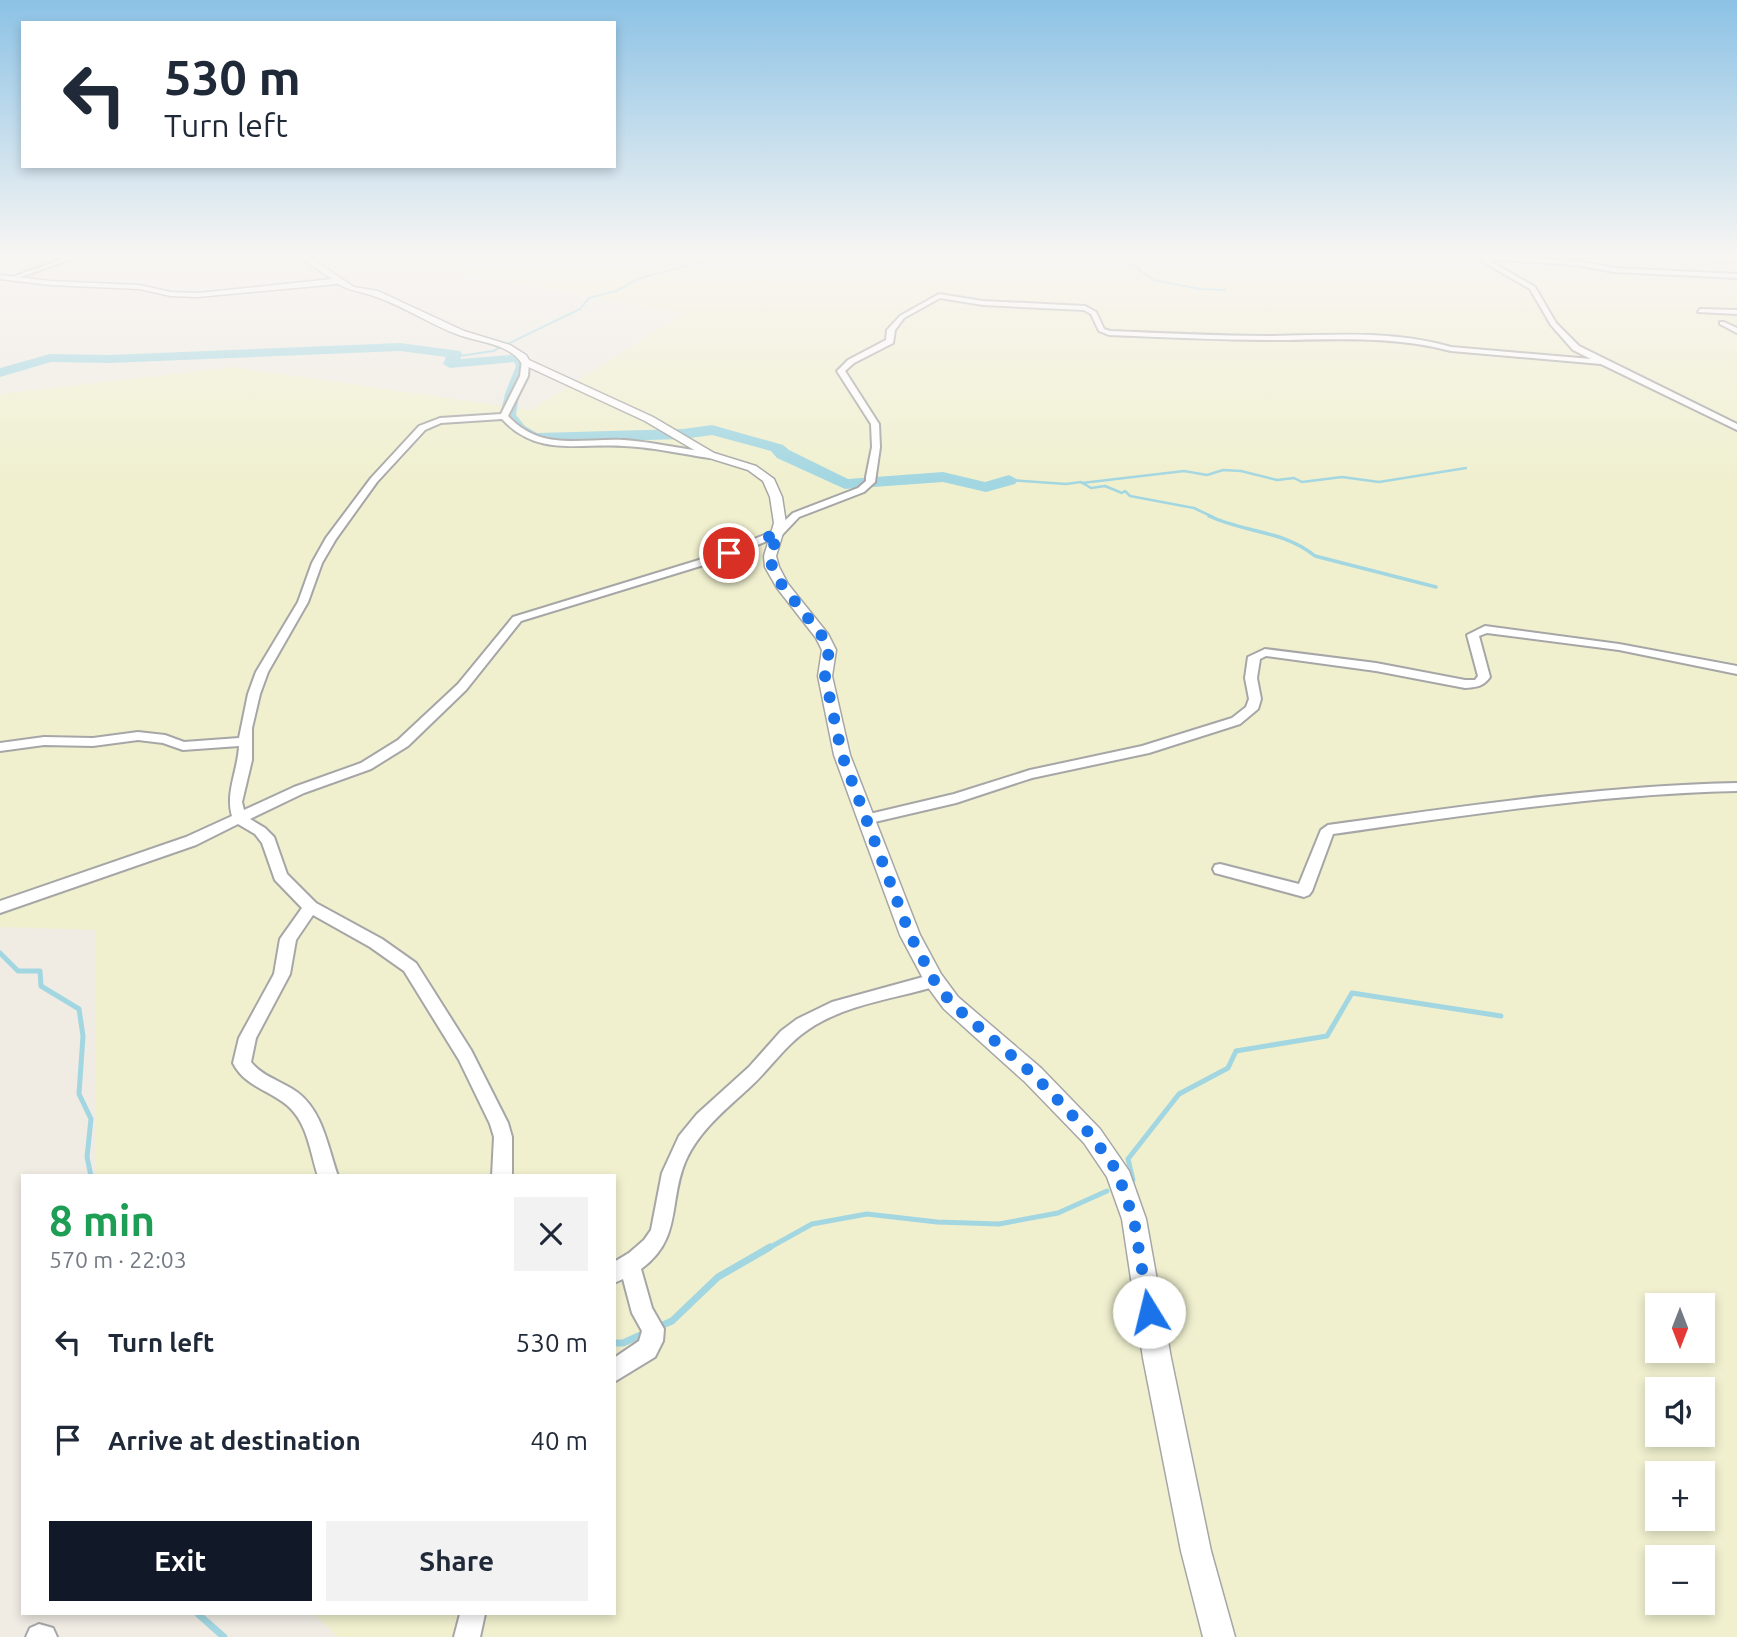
<!DOCTYPE html>
<html lang="en">
<head>
<meta charset="utf-8">
<style>
  body { margin:0; font-family:Ubuntu,sans-serif; background:#f2f2f3; color:#1f2937; height:100vh; display:flex; flex-direction:column; font-size:26px; white-space:nowrap }
  * { box-sizing:border-box; margin:0 }
  p { font-size:23px; color:#747a83 }
  .icon { flex:none; width:38px; height:38px; fill:none; stroke:currentColor; stroke-width:2; stroke-linecap:round; stroke-linejoin:round }
  .map { position:relative; flex:1; overflow:hidden }
  .details { position:absolute; left:21px; top:1174px; width:595px; height:441px; display:flex; flex-direction:column; background:#fff; border-radius:0px; box-shadow:0 4px 10px #0003 }
  .details>* { flex:none }
  .guide { position:absolute; left:21px; top:21px; width:595px; height:147px; border-radius:0px; box-shadow:0 4px 10px #0003; background:#fff; color:#1f2937; overflow:hidden }
  .needle { width:46px; rotate:180deg }
  .tools { position:absolute; left:1645px; top:1293px; display:grid; gap:14px }
  .tools a { display:grid; place-items:center; width:70px; height:70px; border-radius:0px; background:#fff; box-shadow:0 4px 10px #0003; font-size:35px }
  .pin { position:absolute; display:grid; place-items:center; width:60px; height:60px; color:#fff; margin:-30px; border:4px solid #fff; border-radius:50%; box-shadow:0 2px 7px #0007 }
  .me { position:absolute; width:77px; margin:-38px; rotate:351deg; stroke-linejoin:round; filter:drop-shadow(0 0 5px #0008) }
  .turn { display:flex; align-items:center; gap:24px; height:147px; padding:0 28px; font-size:32px }
  .turn .icon { width:91px; height:91px; stroke-width:2.5 }
  .turn b { display:block; font-size:49px; line-height:60px }
  .round { display:grid; place-items:center; flex:none; width:74px; height:74px; border-radius:0px; background:#f2f2f3 }
  .head { display:flex; align-items:center; justify-content:space-between; height:119px; padding:0 28px }
  h1 { font-size:42px; font-weight:700; line-height:52px; color:#1e9e55 }
  .button { display:flex; gap:14px; margin-top:auto; padding:14px 28px }
  .button a { flex:1; height:80px; border-radius:0px; background:#111827; color:#fff; font-size:28px; font-weight:700; line-height:80px; text-align:center }
  .button a+a { background:#f2f2f3; color:#1f2937 }
  ul { padding:0; list-style:none }
  li { display:flex; align-items:center; gap:21px; height:98px; padding:0 28px }
  li div { flex:1 }
  li b { display:block; font-size:26px }
  li em { font-style:normal }
  .map>svg:first-child { display:block }
</style>
</head>
<body>
<div class="map">
<svg width="1737" height="1637" viewBox="0 0 1737 1637">
  <rect width="100%" height="100%" fill="#f0ece4"/>
  <polygon fill="#dddcdc" points="1517,254 1737,254 1737,265"/>
  <path fill="#f0f0cf" fill-rule="evenodd" d="M376 254H1483L1737 269V1637H338L314 1614H614V1176H96L95 930 0 927V394L234 367 531 410 683 314 387 260ZM1657 1306H1703V1351H1657ZM1657 1390H1703V1435H1657ZM1657 1474H1703V1519H1657ZM1657 1558H1703V1603H1657Z"/>
  <g fill="none" stroke-linecap="round" stroke-linejoin="round">
    <g stroke="#a2d6e1" stroke-width="2">
      <polyline points="1107,254 1125,264 1139,267 1138,269 1153,280 1200,289 1225,290"/>
      <polyline points="1448,254 1462,255"/>
      <polyline points="453,357 493,351 580,309 589,298 616,291 640,278 701,262 794,254"/>
    </g>
    <g stroke="#a2d6e1" stroke-width="2.5">
      <polyline points="1009,480 1066,484 1081,482 1091,488 1105,486 1122,493 1125,491 1130,496 1194,508 1213,517"/>
      <polyline points="1082,483 1184,471 1207,475 1223,470 1241,471 1277,480 1294,478 1302,482 1342,477 1379,482 1466,468"/>
    </g>
    <path stroke="#a2d6e1" stroke-width="3.5" d="M1209 516C1245 533 1283 530 1315 556L1436 587"/>
    <g stroke="#a2d6e1" stroke-width="5">
      <polyline points="0,953 18,971 40,971 41,986 79,1009 83,1036 79,1094 91,1119 87,1157 91,1176"/>
      <polyline points="1133,1180 1128,1159 1179,1094 1228,1068 1236,1051 1327,1036 1352,993 1501,1016"/>
      <polyline points="767,1249 812,1224 867,1214 937,1222 999,1224 1058,1213 1107,1191"/>
    </g>
    <g stroke="#a2d6e1" stroke-width="7">
      <polyline points="658,1327 672,1321 718,1277 770,1247"/>
      <polyline points="614,1343 623,1343 643,1334"/>
      <polyline points="198,1614 224,1637"/>
    </g>
    <polygon fill="#a2d6e1" fill-rule="evenodd" points="400,343 460,351 462,354 460,359 523,354 530,366 519,394 516,415 525,426 537,433 683,429 712,425 783,445 789,450 848,479 943,472 985,482 1009,475 1018,480 1015,484 986,492 943,482 845,489 777,458 771,451 712,435 683,439 534,443 513,432 500,416 505,394 516,366 514,362 450,368 443,364 446,357 400,351 109,363 51,362 0,377 0,368 50,354 109,355"/>
    <g stroke="#a6a6a6" stroke-width="4">
      <g id="minor">
        <polygon points="77,254 85,254 15,279 10,278"/>
        <path d="M1470 254 1576 261 1615 268 1737 274V278L1615 272 1576 265 1487 259 1535 287 1556 323 1579 346 1737 424V430L1601 364 1451 351C1392 335 1331 340 1270 340 1216 340 1162 337 1109 335L1099 331 1091 314 1084 310 983 305 940 298 904 318 895 330 893 343 854 363 845 371 879 424 880 447 875 482 864 492 799 517 782 535 720 560 521 621 466 690 408 746 371 769 304 793 250 819 265 828 274 837 287 874 316 903 382 939 416 963 471 1050 508 1123 512 1137V1176H492L494 1137 490 1124 459 1060 404 971 370 947 313 915 296 940 290 974 256 1038 251 1062C263 1077 282 1081 297 1092 323 1111 328 1148 338 1176H318C310 1152 308 1124 288 1106 270 1090 245 1087 233 1063L239 1038 274 974 280 939 302 908 275 880 262 843 255 834 238 824 196 845 0 913V901L186 837 232 816C225 793 238 770 239 746L183 750 163 743 138 740 93 746 44 745 0 751V743L44 737 93 738 138 732 165 735 184 742 239 738 248 694 256 672 298 602 312 563 326 538 371 478 419 426 440 418 501 414 520 376 522 360 529 362 528 376 508 416C542 452 580 438 624 440 653 442 681 449 710 452L714 455 710 458C681 454 653 447 624 446 578 443 537 457 502 419L441 423 425 430 377 482 336 539 322 563 308 602 268 672 260 694 252 728V760L242 802 244 810 294 787 361 763 398 740 458 684 513 617 712 556 774 531 793 513 858 488 866 481V477L872 447 871 424 837 371 848 360 886 340 887 330 900 316 939 294 983 301 1085 306 1096 312 1104 329 1110 331C1163 333 1217 336 1271 336 1331 335 1393 330 1451 347L1591 359 1573 350 1551 325 1530 289Z"/>
        <polygon points="1700,309 1737,310 1737,314 1698,312"/>
        <polygon points="1720,322 1724,322 1737,328 1737,333 1720,324"/>
        <path d="M1485 626 1619 644 1737 666V674L1619 650 1487 633 1479 636 1490 677C1483 687 1476 687 1465 688L1376 671 1266 656 1260 659 1257 678 1261 699 1258 709 1240 724 1149 753 1032 778 956 803 866 824 859 819 861 816 954 794 1030 770 1142 746 1232 718 1246 707 1249 699 1245 678 1248 657 1265 649 1376 663 1465 680H1475L1478 676 1467 635Z"/>
        <path d="M1737 783V791C1601 794 1468 815 1333 834L1312 891 1309 895 1304 897 1215 873 1213 869 1215 865 1220 864 1299 884 1321 830 1328 825C1464 806 1599 786 1737 783Z"/>
        <path d="M934 974 940 975 942 980 940 985C896 999 848 1003 809 1029 786 1044 770 1069 749 1088 726 1109 699 1131 686 1160 668 1200 683 1239 641 1269L652 1308 664 1329 663 1341 655 1357 614 1382V1358L639 1341 642 1331 632 1313 623 1279 614 1283V1262L629 1253 644 1240 651 1230 662 1173 679 1136 697 1114 749 1067 781 1031 797 1019 832 1002Z"/>
        <polygon points="460,1614 485,1614 480,1637 454,1637"/>
        <polygon points="39,1624 53,1628 57,1637 26,1637 30,1628"/>
      </g>
    </g>
    <g stroke="#a6a6a6" stroke-width="3">
      <path id="tertiary" d="M295 254H304L354 287 378 291 464 331 510 345 526 355 529 360 653 417 714 453 756 466 774 479 782 497 786 523 776 556 779 567 788 584 828 634 836 650 832 676 850 755 920 935 941 974 958 997 1041 1068 1100 1129 1129 1171 1146 1219 1171 1358 1211 1551 1235 1637H1203L1181 1551 1143 1358 1122 1219 1107 1177 1084 1143 1025 1082 944 1009 927 986 900 935 834 755 818 676 822 650 816 638 777 588 765 567 764 556 774 523 770 497 763 481 748 470 706 457 645 421 522 364C511 344 478 342 459 335 431 325 407 308 379 298 365 292 352 292 338 284L198 297 171 296 139 289 50 285 0 279V275L50 281 139 285 171 292 198 293 332 279Z"/>
    </g>
    <use href="#minor" fill="#fff" fill-rule="evenodd"/>
    <use href="#tertiary" fill="#fff" fill-rule="evenodd"/>
  </g>
  <linearGradient id="sky" x2="0" y2="1"><stop stop-color="#8cc2e5"/><stop offset="0.53" stop-color="#f8f6f3"/><stop offset="1" stop-color="#f8f6f3" stop-opacity="0"/></linearGradient>
  <rect width="1737" height="483" fill="url(#sky)"/>
  <g fill="none" stroke-linecap="round" stroke-linejoin="round">
    <polyline stroke="#1a73e8" stroke-width="12" stroke-dasharray="0 21.6" points="729,553 778,533 770,556 772,566 782,585 823,637 829,650 825,676 842,755 910,935 934,980 951,1003 1034,1075 1092,1136 1117,1171 1134,1220 1149,1312"/>
  </g>
</svg>
<div class="tools">
<a><svg class="needle" viewBox="-14 -14 28 28"><path d="M0-13l5 13h-10z" fill="#e53935"/><path d="M0 13l5-13h-10z" fill="#747a83"/></svg></a>
<a><svg class="icon" aria-label="sound" viewBox="0 0 24 24"><path d="M4 9h4l5-4v14l-5-4H4zM17 9q2 3 0 6"/></svg></a>
<a>+</a>
<a>−</a>
</div>
<div class="pin" style="left:729px;top:553px;background:#d93025"><svg class="icon" aria-label="arrive" viewBox="0 0 24 24"><path d="M6 21V4h12l-3 4 3 4H6"/></svg></div>
<svg class="me" style="left:1149px;top:1312px" viewBox="-20 -20 40 40"><circle r="19" fill="#fff"/><path d="M0-13L10 11 0 6-10 11z" fill="#1a73e8"/></svg>
<div class="guide">
<div class="turn"><svg class="icon" aria-label="left" viewBox="0 0 24 24"><path d="M17 20v-9H6M10 6l-5 5 5 5"/></svg><div><b>530 m</b>Turn left</div></div>
</div>
<section class="details">
<div class="head"><div><h1>8 min</h1><p>570 m · 22:03</p></div><a class="round"><svg class="icon" aria-label="close" viewBox="0 0 24 24"><path d="M6 6l12 12M18 6L6 18"/></svg></a></div>
<ul>
<li><svg class="icon" aria-label="left" viewBox="0 0 24 24"><path d="M17 20v-9H6M10 6l-5 5 5 5"/></svg><div><b>Turn left</b></div><em>530 m</em></li>
<li><svg class="icon" aria-label="arrive" viewBox="0 0 24 24"><path d="M6 21V4h12l-3 4 3 4H6"/></svg><div><b>Arrive at destination</b></div><em>40 m</em></li>
</ul>
<div class="button"><a>Exit</a><a>Share</a></div>
</section>
</div>
</body>
</html>
